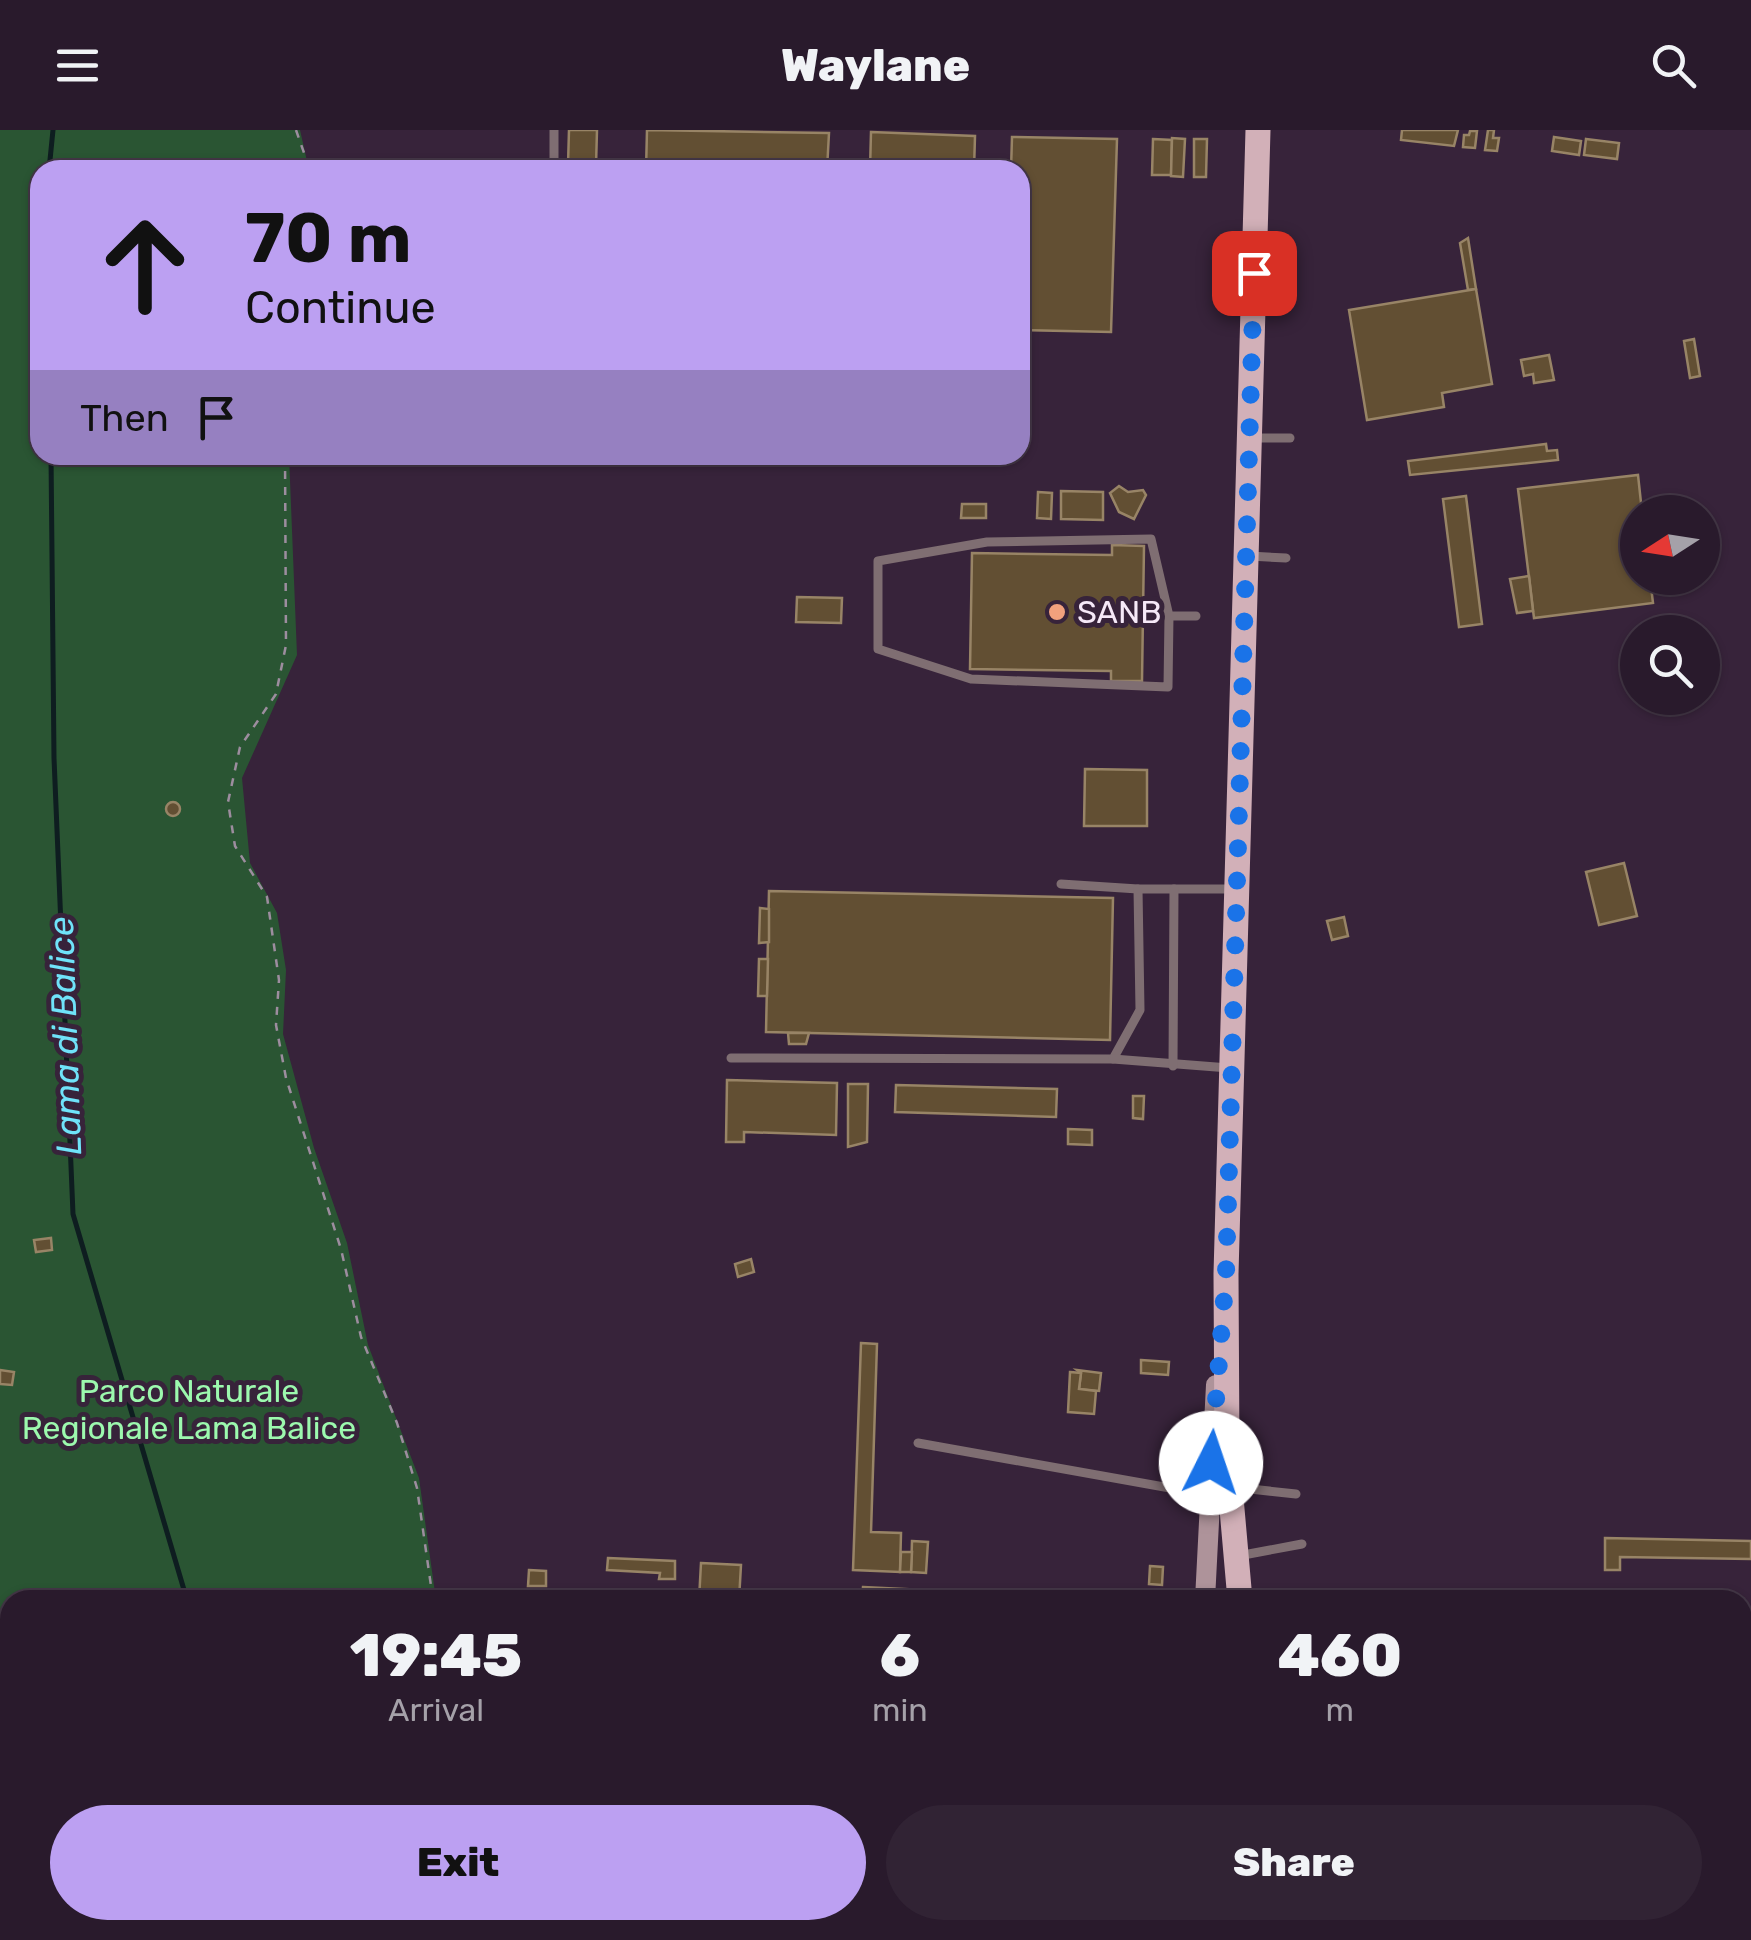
<!DOCTYPE html>
<html lang="en">
<head>
<meta charset="utf-8">
<style>
  body { margin:0; font-family:Rubik,sans-serif; background:#312334; color:#f1f3f6; height:100vh; display:flex; flex-direction:column; font-size:38px; white-space:nowrap }
  * { box-sizing:border-box; margin:0 }
  p { font-size:32px; color:#a5a1a9 }
  .icon { flex:none; width:55px; height:55px; fill:none; stroke:currentColor; stroke-width:2; stroke-linecap:round; stroke-linejoin:round }
  .map { position:relative; flex:1; overflow:hidden }
  .side { position:absolute; left:0px; top:1460px; width:1752px; height:350px; display:flex; flex-direction:column; background:#291a2c; border-radius:30px 30px 0 0; box-shadow:0 2px 8px #0004,0 0 0 2px #453848 }
  .side>* { flex:none }
  .guide { position:absolute; left:30px; top:30px; width:1000px; height:305px; border-radius:30px; box-shadow:0 2px 8px #0004,0 0 0 2px #453848; background:#bca0f2; color:#111; overflow:hidden }
  .needle { width:65px; rotate:258deg }
  .fabs { position:absolute; left:1620px; top:365px; display:grid; gap:20px }
  .fabs a { display:grid; place-items:center; width:100px; height:100px; border-radius:50%; background:#291a2c; box-shadow:0 2px 8px #0004,0 0 0 2px #453848; font-size:50px }
  .pin { position:absolute; display:grid; place-items:center; width:85px; height:85px; color:#fff; margin:-42px; border-radius:20px; box-shadow:0 5px 15px #0006 }
  .me { position:absolute; width:110px; margin:-55px; rotate:4deg; stroke-linejoin:round; filter:drop-shadow(0 0 8px #0008) }
  .turn { display:flex; align-items:center; gap:35px; height:210px; padding:0 50px; font-size:45px }
  .turn .icon { width:130px; height:130px; stroke-width:2.5 }
  .turn b { display:block; font-size:70px; line-height:85px }
  .then { display:flex; align-items:center; height:95px; padding:0 50px; background:#0003; gap:20px; font-size:38px }
  .eta { display:flex; justify-content:space-evenly; align-items:center; height:170px; text-align:center }
  .eta b { font-size:60px; font-weight:800; line-height:70px }
  .button { display:flex; gap:20px; margin-top:auto; padding:20px 50px }
  .button a { flex:1; height:115px; border-radius:60px; background:#bca0f2; color:#111; font-size:40px; font-weight:800; line-height:115px; text-align:center }
  .button a+a { background:#312334; color:#f1f3f6 }
  header { display:flex; justify-content:space-between; align-items:center; height:130px; padding:0 50px; background:#291a2c; font-size:45px; font-weight:800 }
  .map>svg:first-child { display:block }
</style>
</head>
<body>
<header><svg class="icon" aria-label="menu" viewBox="0 0 24 24"><path d="M4 6h16M4 12h16M4 18h16"/></svg>Waylane<svg class="icon" aria-label="search" viewBox="0 0 24 24"><circle cx="10" cy="10" r="6"/><path d="M15 15l6 6"/></svg></header>
<div class="map">
<svg width="1751" height="1810" viewBox="0 0 1751 1810">
  <rect width="100%" height="100%" fill="#37233a"/>
  <polygon fill="#2a5533" points="0,0 300,0 309,40 40,40 40,325 289,325 297,525 242,648 250,733 277,783 286,840 283,904 314,1018 347,1113 368,1215 419,1348 436,1470 10,1470 10,1800 504,1800 506,1810 0,1810"/>
  <g fill="none" stroke-linecap="round" stroke-linejoin="round">
    <g stroke="#0e1d20" stroke-width="5">
      <polyline points="49,40 53,0"/>
      <polyline points="51,325 54,628 73,1084 187,1470"/>
      <polyline points="236,1800 237,1810"/>
    </g>
  </g>
  <g fill="#624f33" stroke="#988466" stroke-width="2.5">
    <polygon points="569,0 597,0 596,36 568,35"/>
    <polygon points="647,0 829,3 827,40 646,40"/>
    <polygon points="1402,0 1458,0 1454,16 1401,10"/>
    <polygon points="1488,0 1494,0 1493,8 1499,8 1497,21 1485,20"/>
    <polygon points="1470,1 1477,1 1475,18 1463,17 1464,5 1469,5"/>
    <polygon points="871,2 975,6 974,40 870,40"/>
    <polygon points="1012,7 1117,9 1111,202 1020,200 1020,40 1011,40"/>
    <polygon points="1554,7 1581,11 1579,25 1552,21"/>
    <polygon points="1153,9 1172,10 1171,45 1152,45"/>
    <polygon points="1185,9 1183,47 1171,46 1172,8"/>
    <polygon points="1194,9 1207,9 1206,47 1194,47"/>
    <polygon points="1586,9 1619,13 1617,29 1584,25"/>
    <polygon points="1468,108 1476,159 1468,160 1460,113"/>
    <polygon points="1476,159 1492,254 1442,263 1444,277 1367,290 1349,180"/>
    <polygon points="1694,209 1700,246 1690,248 1684,211"/>
    <polygon points="1549,225 1554,250 1534,253 1533,244 1524,246 1521,230"/>
    <polygon points="1546,314 1547,321 1557,320 1558,330 1410,345 1408,331"/>
    <polygon points="1638,345 1642,382 1638,382 1638,448 1650,448 1653,473 1534,488 1518,359"/>
    <polygon points="1119,356 1128,362 1143,360 1146,365 1134,389 1119,382 1110,363"/>
    <polygon points="1061,361 1103,362 1103,390 1061,389"/>
    <polygon points="1038,362 1052,363 1051,389 1037,388"/>
    <polygon points="1466,366 1482,494 1459,497 1443,369"/>
    <polygon points="962,374 986,374 986,388 961,388"/>
    <polygon points="1112,415 1144,416 1142,551 1111,551 1111,541 970,539 972,423 1112,425"/>
    <polygon points="1529,446 1533,481 1517,483 1510,449"/>
    <polygon points="797,467 842,468 841,493 796,492"/>
    <polygon points="1085,639 1147,640 1147,696 1084,696"/>
    <circle cx="173" cy="679" r="7"/>
    <polygon points="1624,733 1637,786 1599,795 1586,742"/>
    <polygon points="769,761 1113,768 1110,910 766,902"/>
    <polygon points="760,778 769,779 769,812 759,813"/>
    <polygon points="1344,787 1348,806 1332,810 1327,791"/>
    <polygon points="759,829 768,829 767,866 758,866"/>
    <polygon points="788,903 809,903 806,914 789,914"/>
    <polygon points="727,950 837,953 836,1005 744,1002 744,1012 726,1012"/>
    <polygon points="848,954 868,954 867,1012 848,1017"/>
    <polygon points="896,955 1057,959 1056,987 895,982"/>
    <polygon points="1133,966 1144,966 1143,989 1133,988"/>
    <polygon points="1068,999 1092,1000 1092,1015 1068,1014"/>
    <polygon points="51,1108 52,1120 36,1122 34,1110"/>
    <polygon points="751,1129 754,1142 738,1147 735,1134"/>
    <polygon points="861,1213 877,1214 871,1402 901,1403 900,1442 853,1440"/>
    <polygon points="1141,1230 1169,1232 1168,1245 1141,1243"/>
    <polygon points="0,1240 14,1242 12,1255 0,1254"/>
    <polygon points="1077,1240 1101,1243 1099,1261 1079,1259 1081,1243"/>
    <polygon points="1070,1242 1081,1243 1079,1259 1096,1261 1094,1284 1068,1282"/>
    <polygon points="1605,1408 1751,1411 1751,1429 1620,1427 1620,1440 1605,1440"/>
    <polygon points="912,1411 928,1412 926,1443 911,1442"/>
    <polygon points="901,1422 912,1422 911,1442 900,1442"/>
    <polygon points="608,1428 675,1431 675,1449 659,1449 660,1443 607,1440"/>
    <polygon points="701,1433 741,1435 739,1470 699,1470"/>
    <polygon points="1150,1436 1163,1437 1162,1455 1149,1454"/>
    <polygon points="529,1440 546,1441 546,1456 528,1456"/>
    <polygon points="863,1457 1068,1467 1068,1470 862,1470"/>
  </g>
  <g fill="none" stroke-linecap="round" stroke-linejoin="round">
    <g stroke="#9d8d9f" stroke-width="2.5" stroke-dasharray="8 8" stroke-linecap="butt">
      <polyline points="296,0 310,40"/>
      <polyline points="285,325 286,515 276,564 240,617 228,672 235,716 267,767 279,850 276,895 286,948 341,1119 361,1207 397,1293 417,1358 433,1470"/>
      <polyline points="493,1800 495,1810"/>
    </g>
    <g stroke="#7f6e72" stroke-width="9">
      <polyline points="554,0 554,40"/>
      <polyline points="1256,178 1277,178"/>
      <polyline points="1252,308 1290,308"/>
      <polyline points="1249,426 1286,428"/>
      <polyline points="1169,486 1151,409 987,412 878,431 878,519 971,549 1168,557 1169,486 1196,486"/>
      <polyline points="1061,754 1138,759"/>
      <polyline points="731,928 1113,929 1140,880 1138,759 1234,759"/>
      <polyline points="1113,929 1229,938"/>
      <polyline points="1173,936 1174,759"/>
      <polyline points="918,1313 1209,1365"/>
      <polyline points="1232,1357 1296,1364"/>
      <polyline points="1238,1426 1302,1414"/>
    </g>
    <g stroke="#ae939a" stroke-width="20">
      <polyline points="1205,1470 1216,1255"/>
      <polyline points="1202,1800 1203,1810"/>
    </g>
    <g stroke="#d2b0b8" stroke-width="25">
      <polyline points="1240,1470 1227,1322 1226,1144 1258,0"/>
      <polyline points="1299,1800 1301,1810"/>
    </g>
  </g>
  <g fill="none" stroke-linecap="round" stroke-linejoin="round">
    <polyline stroke="#1a73e8" stroke-width="18" stroke-dasharray="0 32.4" points="1211,1333 1226,1144 1254,143"/>
  </g>
  <circle fill="#f1a17d" stroke="#37233a" stroke-width="4" cx="1057" cy="482" r="10"/>
  <g text-anchor="middle" stroke-width="10" stroke-linejoin="round" paint-order="stroke">
    <g font-size="32" fill="#f6e9f8" stroke="#37233a" text-anchor="start">
      <text x="1077" y="493">SANB</text>
    </g>
    <g font-size="32" fill="#9cf9ae" stroke="#37233a">
      <text x="189" y="1272">Parco Naturale<tspan x="189" dy="37">Regionale Lama Balice</tspan></text>
    </g>
    <g font-size="35" font-style="italic" fill="#6fe3f9" stroke="#37233a">
      <text transform="translate(65 906) rotate(-92)" y="12">Lama di Balice</text>
    </g>
  </g>
</svg>
<div class="fabs">
<a><svg class="needle" viewBox="-14 -14 28 28"><path d="M0-13l5 13h-10z" fill="#e53935"/><path d="M0 13l5-13h-10z" fill="#a5a1a9"/></svg></a>
<a><svg class="icon" aria-label="search" viewBox="0 0 24 24"><circle cx="10" cy="10" r="6"/><path d="M15 15l6 6"/></svg></a>
</div>
<div class="pin" style="left:1254px;top:143px;background:#d93025"><svg class="icon" aria-label="arrive" viewBox="0 0 24 24"><path d="M6 21V4h12l-3 4 3 4H6"/></svg></div>
<svg class="me" style="left:1211px;top:1333px" viewBox="-20 -20 40 40"><circle r="19" fill="#fff"/><path d="M0-13L10 11 0 6-10 11z" fill="#1a73e8"/></svg>
<div class="guide">
<div class="turn"><svg class="icon" aria-label="ahead" viewBox="0 0 24 24"><path d="M12 20V5M6 11l6-6 6 6"/></svg><div><b>70 m</b>Continue</div></div>
<div class="then">Then<svg class="icon" aria-label="arrive" viewBox="0 0 24 24"><path d="M6 21V4h12l-3 4 3 4H6"/></svg></div>
</div>
<section class="side">
<div class="eta">
<div><b>19:45</b><p>Arrival</p></div>
<div><b>6</b><p>min</p></div>
<div><b>460</b><p>m</p></div>
</div>
<div class="button"><a>Exit</a><a>Share</a></div>
</section>
</div>
</body>
</html>
